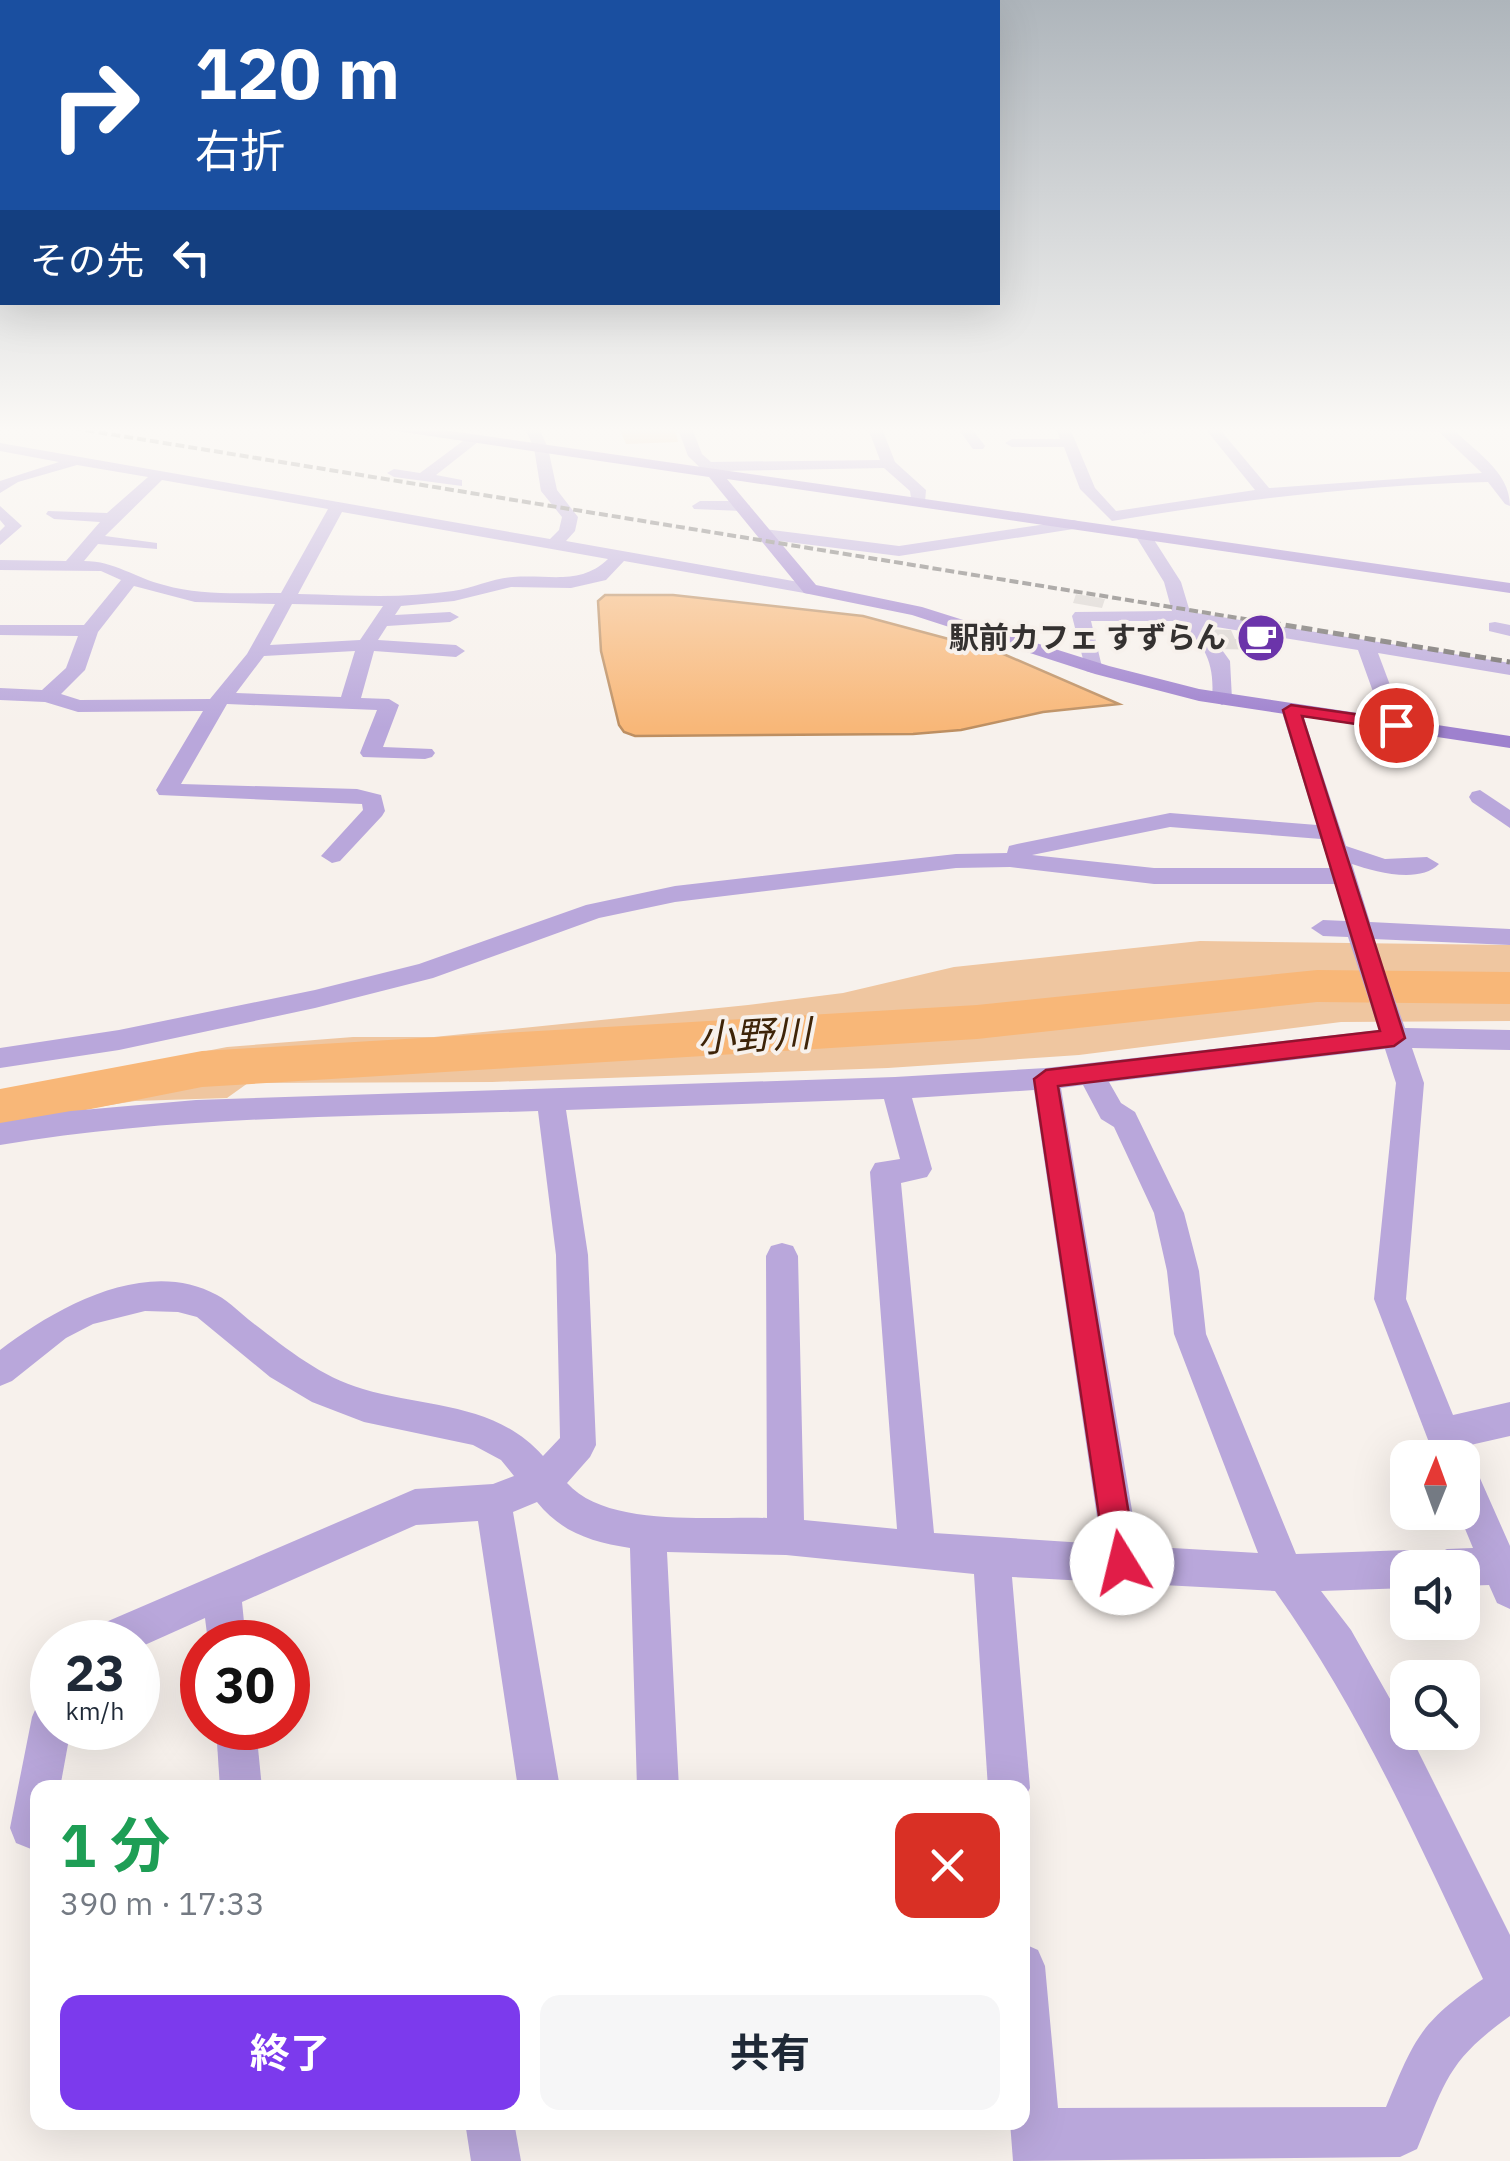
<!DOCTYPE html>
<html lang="ja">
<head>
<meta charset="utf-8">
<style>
  body { margin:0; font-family:"IBM Plex Sans","Noto Sans JP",sans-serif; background:#f6f6f7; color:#1f2937; height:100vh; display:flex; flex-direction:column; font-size:38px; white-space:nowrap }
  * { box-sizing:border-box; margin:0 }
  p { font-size:32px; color:#747a83 }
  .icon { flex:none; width:55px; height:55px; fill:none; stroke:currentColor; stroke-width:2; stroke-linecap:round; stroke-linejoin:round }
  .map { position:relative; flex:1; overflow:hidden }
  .side { position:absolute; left:30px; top:1780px; width:1000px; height:350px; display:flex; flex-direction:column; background:#fff; border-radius:20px; box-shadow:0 10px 40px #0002 }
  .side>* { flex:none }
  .guide { position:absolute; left:0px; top:0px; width:1000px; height:305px; box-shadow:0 10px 40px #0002; background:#1a4fa0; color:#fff; overflow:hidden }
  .needle { width:65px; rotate:1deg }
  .controls { position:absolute; left:1390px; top:1440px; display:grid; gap:20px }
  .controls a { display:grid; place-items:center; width:90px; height:90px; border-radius:20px; background:#fff; box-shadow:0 10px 40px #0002; font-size:50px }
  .speed { position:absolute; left:30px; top:1620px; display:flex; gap:20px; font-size:50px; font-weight:700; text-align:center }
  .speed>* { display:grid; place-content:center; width:130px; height:130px; border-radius:50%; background:#fff; box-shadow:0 10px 40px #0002; line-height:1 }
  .speed small { font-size:25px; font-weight:400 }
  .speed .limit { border:15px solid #d22; background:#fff; color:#111 }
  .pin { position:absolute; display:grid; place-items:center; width:85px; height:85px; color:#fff; margin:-42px; border:5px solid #fff; border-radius:50%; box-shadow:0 2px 10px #0007 }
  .me { position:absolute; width:110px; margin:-55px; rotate:351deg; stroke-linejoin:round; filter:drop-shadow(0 0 8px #0008) }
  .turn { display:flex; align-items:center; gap:35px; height:210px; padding:0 30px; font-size:45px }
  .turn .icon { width:130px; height:130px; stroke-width:2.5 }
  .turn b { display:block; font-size:70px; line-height:85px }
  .then { display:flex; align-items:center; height:95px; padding:0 30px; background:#0003; gap:20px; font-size:38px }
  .round { display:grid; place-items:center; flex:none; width:105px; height:105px; border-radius:20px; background:#f6f6f7 }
  .overview { display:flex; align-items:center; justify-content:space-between; height:170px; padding:0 30px }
  h1 { font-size:60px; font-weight:700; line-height:75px; color:#1e9e55 }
  .button { display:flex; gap:20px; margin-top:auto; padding:20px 30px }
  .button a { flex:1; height:115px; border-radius:20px; background:#7c3aed; color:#fff; font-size:40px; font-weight:700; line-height:115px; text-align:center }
  .button a+a { background:#f6f6f7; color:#1f2937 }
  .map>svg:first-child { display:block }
</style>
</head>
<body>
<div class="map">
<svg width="1510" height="2161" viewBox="0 0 1510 2161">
  <rect width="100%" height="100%" fill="#f7f1ec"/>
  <g fill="#efc6a0">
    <polygon points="618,426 675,426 678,442 626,444"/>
    <polygon points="1200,941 1510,945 1510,1021 1341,1022 1079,1055 888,1068 492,1082 248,1083 227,1098 135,1101 0,1123 0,1091 227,1047 353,1037 434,1037 748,1005 843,993 954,967"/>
  </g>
  <polygon fill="#f8b778" stroke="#bd8f62" stroke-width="2.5" points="605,595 673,595 863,616 1001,653 1119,704 1043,712 961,730 913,734 635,736 624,732 619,725 601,651 598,601"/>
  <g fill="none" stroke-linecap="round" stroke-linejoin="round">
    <polygon fill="#f8b778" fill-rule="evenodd" points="1317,970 1510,972 1510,1004 1317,1002 977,1039 202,1087 0,1127 0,1089 202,1051 977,1005"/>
  </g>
  <g fill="#d9d3cf">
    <polygon points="1076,594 1100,598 1105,599 1102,608 1073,603"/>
    <polygon points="1207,629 1231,630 1235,639 1254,639 1251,633 1266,633 1275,650 1215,649"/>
  </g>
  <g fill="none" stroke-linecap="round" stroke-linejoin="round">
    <g fill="#b9a7db" fill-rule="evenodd">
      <path d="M524 426H538L548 448 557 490 578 517 575 531 566 541 810 584 819 589 810 594 624 561 606 580 571 588 511 587 454 601 401 606 395 615 450 612 459 617 450 622 387 626 378 640 456 645 465 651 456 657 374 651 361 698 389 699 399 705 383 747 432 749 435 753 432 757 425 759 363 757 360 753 377 710 227 704 181 784 357 789 381 795 385 811 382 816 340 861 332 863 321 856 363 810 362 804 159 795 156 790 203 711 78 712 45 702 0 700V688L42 690 66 668 78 636 0 635V625H84L121 580 101 571 0 570V560L66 561 100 522 54 519 46 514 48 511 107 513 148 477 77 465 18 482 0 493V481L59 462 0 451V443L550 539 559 530 562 517 541 491 534 448ZM162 480 328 509 281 593C242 593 202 596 164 585 135 578 115 561 84 561L98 544 157 549V543L105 536ZM342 512 608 559C580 586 549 574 513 577 493 578 473 588 453 591 402 599 349 595 298 594ZM134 586 195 602 275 604 247 654 210 699 80 700 61 694 85 670 98 632ZM292 604 383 606 360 640 270 645ZM355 651 341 697 236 693 264 656Z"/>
      <polygon points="677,426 691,426 702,454 711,462 880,460 867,426 881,426 895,462 926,490 925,502 912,505 910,491 884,468 721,471 720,477 710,477 688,456"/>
      <polygon points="956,426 970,426 985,446 983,449 973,449"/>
      <path d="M1055 426H1069L1095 488 1116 511 1255 490 1203 426H1217L1269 488 1482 473 1439 432 1350 430 1343 426H1450C1472 450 1510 470 1510 506L1505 504 1488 482C1361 485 1237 500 1112 521L1080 489 1064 447H1012L1005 443 1012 439H1060Z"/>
      <polygon points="1138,426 1152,426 1155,431 1143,434"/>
      <polygon points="471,435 483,438 436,475 462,480 462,486 394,477 387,473 394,469 420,473"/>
      <polygon points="700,501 742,501 750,506 742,511 694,509 692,506"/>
      <polygon points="0,506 22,526 0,545 0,531 5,526 0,520"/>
      <polygon points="1074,520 1080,522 1080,528 899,556 764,539 756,534 764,529 899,546"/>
      <path d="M1143 530 1149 532 1181 582 1190 612 1510 663V675L1378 653 1405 725 1395 731 1385 725 1358 650 1204 625 1230 661 1232 699 1222 705 1212 699C1215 663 1205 644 1178 621H1091L1102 667 1093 673 1086 671 1072 616 1075 612 1172 611 1164 582 1135 535Z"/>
      <polygon points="1495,622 1510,625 1510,636 1489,631 1489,623"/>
      <path d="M1291 703 1301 709 1346 846 1385 859 1427 857 1439 864C1420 884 1375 872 1352 864L1370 922 1510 929V945L1373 939 1405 1028 1510 1030V1050L1412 1048 1424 1083 1406 1299 1453 1415 1510 1402V1436L1466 1446 1471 1458 1468 1465 1475 1467 1510 1546V1609L1497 1603 1489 1585 1462 1586V1568H1428L1434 1555 1447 1549 1473 1548 1458 1512H1462V1458H1435L1374 1299 1396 1083 1385 1049 1109 1082 1121 1103 1135 1112 1184 1213 1199 1271 1206 1334 1296 1554 1408 1550 1421 1556 1426 1568H1408V1588L1321 1591 1351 1630 1406 1727 1510 1935V2016C1447 2061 1446 2081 1417 2149L1400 2157 1013 2161 1010 2122H1022V1943L1038 1950 1045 1966 1058 2108 1386 2107C1415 2037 1420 2023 1483 1979 1420 1846 1361 1711 1275 1591L1012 1577 1030 1788 1022 1803V1788H988L974 1574 786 1555 667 1552 679 1788H637L630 1548C592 1542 562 1533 537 1502L513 1512 560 1788H518L478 1521 416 1525 242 1602 246 1642H208L205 1618 138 1648V1642H87L92 1628 415 1489 493 1484 514 1476 501 1460 473 1445 364 1422 312 1402 270 1377 197 1317 178 1312 145 1311 93 1324 66 1338 12 1381 0 1386V1350C55 1308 146 1256 217 1295 230 1302 241 1314 253 1323 287 1349 321 1377 363 1389 427 1408 495 1402 543 1456L560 1438 556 1255 538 1111C358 1117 177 1115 0 1145V1123L71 1111 196 1100 895 1077 1046 1068 1379 1030 1348 937 1323 936 1311 928 1323 920 1346 921 1335 884H1154L1010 867 956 868 675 902 599 918 433 978 315 1008 119 1050 0 1068V1048L119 1030 315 990 419 964 586 905 675 886 956 854 1007 853 1009 846 1017 844 1170 813 1317 825 1281 709ZM1170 827 1321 839 1330 868H1154L1032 855ZM1083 1085 1101 1119 1114 1127 1154 1213 1167 1271 1174 1334 1258 1553 1138 1546 1061 1088ZM1034 1090 1101 1544 934 1533 901 1183 927 1177 932 1169 912 1098ZM884 1099 900 1159 875 1163 870 1172 897 1529 804 1520 798 1256 793 1246 782 1243 771 1246 766 1256 767 1518C710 1516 607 1528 567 1483L590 1457 596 1445 588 1255 566 1110Z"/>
      <polygon points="1480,790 1510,810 1510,828 1472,802 1469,797 1472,792"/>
      <polygon points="52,1697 52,1728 71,1728 60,1788 38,1788 38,1847 31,1849 16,1843 10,1828 32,1717 38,1703"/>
      <polygon points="216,1728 256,1728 262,1788 220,1788"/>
      <polygon points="465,2122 514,2122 521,2161 471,2161"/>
    </g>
    <polygon fill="#9e81ce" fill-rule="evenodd" points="382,426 416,426 1510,583 1510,593 727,479 816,585 922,607 1109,666 1199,689 1510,736 1510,748 1199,701 1095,674 912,615 804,593 709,477 389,430"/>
    <polyline stroke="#6c6866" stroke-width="4" stroke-dasharray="9 4" stroke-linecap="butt" points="60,426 1269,623"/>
    <polyline stroke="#6c6866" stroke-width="5" stroke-dasharray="11 5" stroke-linecap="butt" points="1254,620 1510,662"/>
  </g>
  <linearGradient id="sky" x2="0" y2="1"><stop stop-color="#aeb5bb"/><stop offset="0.59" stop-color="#fbf9f6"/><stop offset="1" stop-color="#fbf9f6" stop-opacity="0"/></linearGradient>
  <rect width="1510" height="728" fill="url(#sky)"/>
  <polygon fill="#e11d48" stroke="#92132f" stroke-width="2.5" points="1291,705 1396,720 1404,725 1396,730 1302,716 1405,1038 1394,1046 1058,1086 1137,1563 1132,1574 1122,1579 1111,1574 1106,1563 1034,1079 1046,1070 1380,1031 1283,710"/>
  <defs>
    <g id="cafe-disc" transform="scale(2.5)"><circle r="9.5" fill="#6b34aa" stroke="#f7f1ec"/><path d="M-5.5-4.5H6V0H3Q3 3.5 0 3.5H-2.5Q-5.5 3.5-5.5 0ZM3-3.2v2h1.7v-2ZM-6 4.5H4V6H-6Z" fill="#fff"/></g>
  </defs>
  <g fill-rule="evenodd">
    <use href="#cafe-disc" x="1261" y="638"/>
  </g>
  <g text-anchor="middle" stroke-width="8" stroke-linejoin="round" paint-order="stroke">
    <g font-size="30" font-weight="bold" fill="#343130" stroke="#f7f1ec" text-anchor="end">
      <text x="1226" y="648">駅前カフェ すずらん</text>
    </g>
    <g font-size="38" font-style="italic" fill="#3e2408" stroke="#f7f1ec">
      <text transform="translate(754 1036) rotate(-3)" y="13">小野川</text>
    </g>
  </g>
</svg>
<div class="controls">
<a><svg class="needle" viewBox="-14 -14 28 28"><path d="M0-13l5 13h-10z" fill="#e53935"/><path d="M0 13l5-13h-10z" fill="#747a83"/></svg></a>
<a><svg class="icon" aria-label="sound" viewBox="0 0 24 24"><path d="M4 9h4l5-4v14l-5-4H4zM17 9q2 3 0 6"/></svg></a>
<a><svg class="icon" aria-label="search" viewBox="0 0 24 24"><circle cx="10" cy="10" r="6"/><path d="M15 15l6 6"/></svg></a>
</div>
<div class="speed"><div>23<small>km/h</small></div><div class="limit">30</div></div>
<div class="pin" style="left:1396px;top:725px;background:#d93025"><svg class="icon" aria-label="arrive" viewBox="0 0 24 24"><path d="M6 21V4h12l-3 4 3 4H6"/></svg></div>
<svg class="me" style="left:1122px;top:1563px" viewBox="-20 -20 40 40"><circle r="19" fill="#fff"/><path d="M0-13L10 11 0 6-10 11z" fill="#e11d48"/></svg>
<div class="guide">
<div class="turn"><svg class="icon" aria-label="right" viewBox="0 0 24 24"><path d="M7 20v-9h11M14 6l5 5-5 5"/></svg><div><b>120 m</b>右折</div></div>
<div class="then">その先<svg class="icon" aria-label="left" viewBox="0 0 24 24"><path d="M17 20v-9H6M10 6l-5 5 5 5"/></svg></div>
</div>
<section class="side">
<div class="overview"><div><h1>1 分</h1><p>390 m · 17:33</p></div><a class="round" style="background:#d93025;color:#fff"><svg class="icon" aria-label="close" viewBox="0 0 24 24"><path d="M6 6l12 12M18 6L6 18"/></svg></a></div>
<div class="button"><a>終了</a><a>共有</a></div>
</section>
</div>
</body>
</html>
